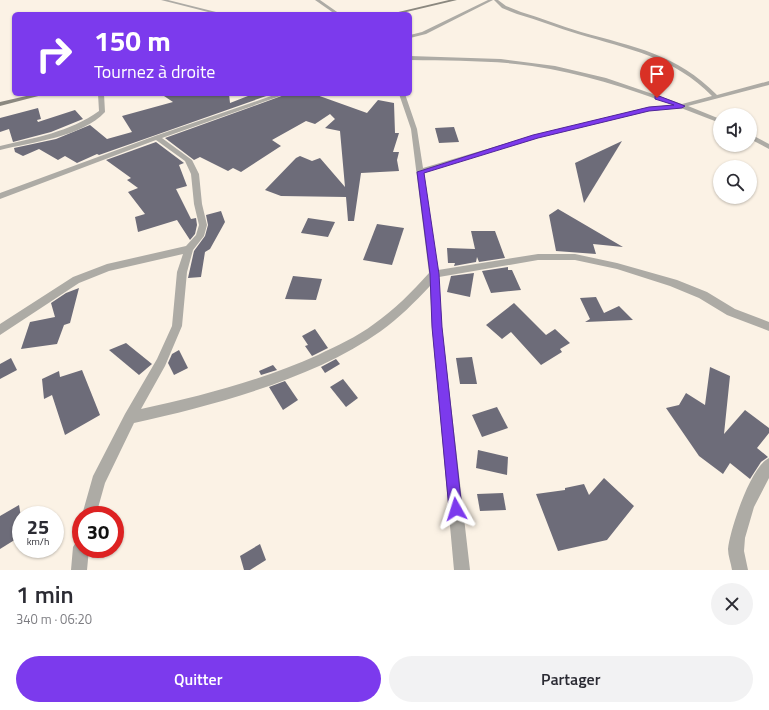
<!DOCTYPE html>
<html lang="fr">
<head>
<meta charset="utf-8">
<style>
  body { margin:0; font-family:"Titillium Web",sans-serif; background:#f2f2f3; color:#2b2b33; height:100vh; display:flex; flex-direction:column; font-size:15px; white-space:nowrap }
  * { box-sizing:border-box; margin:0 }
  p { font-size:13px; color:#7c7c81 }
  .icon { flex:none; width:22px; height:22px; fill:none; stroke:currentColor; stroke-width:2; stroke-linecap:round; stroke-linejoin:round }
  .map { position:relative; height:570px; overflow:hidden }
  .sheet { display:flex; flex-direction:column; background:#fff; flex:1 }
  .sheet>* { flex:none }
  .top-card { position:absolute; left:12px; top:12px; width:400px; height:84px; border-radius:6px; box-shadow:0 1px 3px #0004; background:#7c3aed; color:#fff; overflow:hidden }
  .controls { position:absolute; left:713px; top:108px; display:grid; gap:8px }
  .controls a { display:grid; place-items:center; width:44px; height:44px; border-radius:50%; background:#fff; box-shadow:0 1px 3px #0004; font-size:20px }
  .speed { position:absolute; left:12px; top:506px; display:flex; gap:8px; font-size:20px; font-weight:700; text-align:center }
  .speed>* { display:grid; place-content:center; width:52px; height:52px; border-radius:50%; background:#fff; box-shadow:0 1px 3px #0004; line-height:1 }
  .speed small { font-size:10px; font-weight:400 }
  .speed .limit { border:6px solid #d22; background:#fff; color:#111 }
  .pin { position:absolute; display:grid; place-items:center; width:34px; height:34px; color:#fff; margin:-41px -17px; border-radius:50% 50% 50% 0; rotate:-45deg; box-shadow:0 0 4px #0007 }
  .pin .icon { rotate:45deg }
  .me { position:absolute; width:44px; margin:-22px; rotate:354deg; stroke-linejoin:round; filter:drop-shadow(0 0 3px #0008) }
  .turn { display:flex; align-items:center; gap:14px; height:84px; padding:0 16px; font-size:18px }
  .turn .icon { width:52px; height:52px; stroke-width:2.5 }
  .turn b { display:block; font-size:28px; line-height:34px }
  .round { display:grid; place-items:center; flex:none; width:42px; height:42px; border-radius:21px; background:#f2f2f3 }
  .headline { display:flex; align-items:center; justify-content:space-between; height:68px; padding:0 16px }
  h1 { font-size:24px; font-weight:600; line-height:30px }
  .action { display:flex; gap:8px; margin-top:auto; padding:8px 16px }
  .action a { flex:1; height:46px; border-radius:24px; background:#7c3aed; color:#fff; font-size:16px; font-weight:600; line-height:46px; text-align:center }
  .action a+a { background:#f2f2f3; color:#2b2b33 }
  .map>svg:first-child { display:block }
</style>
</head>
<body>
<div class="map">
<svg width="769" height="570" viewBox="0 0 769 570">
  <rect width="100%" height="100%" fill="#fbf2e5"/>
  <g fill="#6d6c79">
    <polygon points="161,94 229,94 230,103 253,94 272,94 99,155 97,154 77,163 65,156 58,160 39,149 23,156 15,152 14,148 56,139 90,125 107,139 132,132 122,116 173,102"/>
    <polygon points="287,94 314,94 367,113 378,100 394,103 395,133 399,133 393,152 399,152 397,160 399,171 361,173 354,221 348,221 346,197 281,196 265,190 296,158 300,156 312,161 320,158 345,187 340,131 325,128 335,119 330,114 315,124 306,121 272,140 281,146 241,172 233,168 228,171 200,157 194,160 165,138"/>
    <polygon points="38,108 41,119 37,120 38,122 75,110 83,119 51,132 13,142 9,129 0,132 0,118"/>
    <polygon points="454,127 459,142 439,143 435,128"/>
    <polygon points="622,141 584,203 575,163"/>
    <polygon points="156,142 184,163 179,165 187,186 176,189 191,219 196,218 197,225 195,234 190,240 177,220 138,232 135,217 145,214 128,192 138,188 127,180 131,178 106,160"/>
    <polygon points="558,209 623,247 593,244 596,254 556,251 549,215"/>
    <polygon points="221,211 225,222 210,249 205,252 201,277 188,278 194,251 205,236 208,225 206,215"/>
    <polygon points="308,218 335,222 328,237 301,233"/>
    <polygon points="377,224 404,228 392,265 363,260"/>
    <polygon points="471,231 495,231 505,258 479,262 477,257 476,262 454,266 455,263 448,263 447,248 475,249"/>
    <polygon points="508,267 508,270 512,270 521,290 491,293 482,271"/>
    <polygon points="474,273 470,297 447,292 451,276"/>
    <polygon points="293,276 322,279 316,300 285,299"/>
    <polygon points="79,288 70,323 64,325 57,344 21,349 30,322 55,317 51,303 66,293"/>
    <polygon points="596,297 604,313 619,306 633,320 585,322 590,319 580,298"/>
    <polygon points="514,303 546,335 555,329 570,343 560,349 562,352 541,365 511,332 502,339 486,325"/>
    <polygon points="315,329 328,348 312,356 305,346 308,345 302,336"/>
    <polygon points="126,343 152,364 139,375 109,350"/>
    <polygon points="179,350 188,368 174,375 168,363 172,354"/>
    <polygon points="472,357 477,384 460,384 456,358"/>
    <polygon points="11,358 17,370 0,379 0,364"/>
    <polygon points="336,359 340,364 325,373 321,367"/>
    <polygon points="273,365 277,370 261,375 259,371"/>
    <polygon points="710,367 730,376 724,434 745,410 769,428 769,433 757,448 768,457 761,462 750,479 730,463 723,474 699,456 666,408 679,405 686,393 705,405"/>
    <polygon points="82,370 100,415 65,435 52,395 44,399 42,379 59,371 60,377"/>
    <polygon points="343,379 358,398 346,407 330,387"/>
    <polygon points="285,381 298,400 283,410 269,387"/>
    <polygon points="497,407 508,428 482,437 472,415"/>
    <polygon points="478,450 508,457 507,475 476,468"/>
    <polygon points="604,478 634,506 607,540 558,551 536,494 565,490 565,488 584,484 589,495"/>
    <polygon points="503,493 506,510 480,511 477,494"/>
    <polygon points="19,505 21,517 21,536 0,549 0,516"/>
    <polygon points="260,544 266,560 250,570 244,570 240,556"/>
  </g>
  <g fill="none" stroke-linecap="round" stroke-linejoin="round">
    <g fill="#adaba5" fill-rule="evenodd">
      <polygon points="161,0 168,0 224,14 216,14"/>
      <polygon points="315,0 320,0 340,14 335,14"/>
      <polygon points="488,0 493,0 426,34 410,38 410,35 422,32"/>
      <path d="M494 0H498L506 6 521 12C541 18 561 26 581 32 634 47 677 54 717 95L769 81V85L688 106 720 119V123L681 108 649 111 538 138 424 172 438 270 538 254H575L617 263 677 280 707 292 735 309 769 322V331L727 315 699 298 670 286 617 269 575 260H538L439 277 442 327 470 570H454L432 327 430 286C415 302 399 318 381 331 314 379 214 405 134 423L105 483 96 515H82L93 476 125 414 157 359 172 326 177 272 183 254 109 271 79 283 0 335V324L73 277 107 264 186 246 196 235 199 225 194 204 191 174 185 161 156 140 0 199V193L155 136 277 94H286L162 138 192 160 199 174 202 204 207 225 204 236 193 250 187 272 182 326 165 366 141 409C201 396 262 380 318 355 336 346 357 337 374 324 394 310 412 292 429 273L411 129 399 94H405L417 129 423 168 534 135 649 107 673 105C627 88 581 73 532 66 492 60 451 61 410 60V56L501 59 555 66 606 78 682 104 712 96C674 57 628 49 578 34 558 28 538 20 517 14L502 8Z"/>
      <path d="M98 94H104L105 112C82 137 32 142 0 150V146C34 138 70 132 99 111Z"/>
      <polygon points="750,134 769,144 769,149 750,139"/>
      <path d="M769 458V478L754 507 745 538 744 551 748 570H732C731 563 728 556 728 549 730 529 751 466 769 458Z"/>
      <polygon points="81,539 81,549 89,549 87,570 71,570 73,547 76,542"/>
    </g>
    <g fill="#8b887f" fill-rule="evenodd">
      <polygon points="449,0 457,0 398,14 390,14"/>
      <polygon points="35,94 46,94 0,106 0,102"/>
    </g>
  </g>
  <polygon fill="#7c3aed" stroke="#51269a" points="655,96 659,96 685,106 682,108 649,111 538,138 424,173 439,274 442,327 462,509 460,514 456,516 451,514 449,509 432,327 430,274 417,172 533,135 649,107 674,105 655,99"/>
</svg>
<div class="controls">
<a><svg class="icon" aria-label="sound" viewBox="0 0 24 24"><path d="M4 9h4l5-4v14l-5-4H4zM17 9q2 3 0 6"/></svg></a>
<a><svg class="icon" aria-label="search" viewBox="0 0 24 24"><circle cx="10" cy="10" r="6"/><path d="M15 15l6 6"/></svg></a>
</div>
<div class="speed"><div>25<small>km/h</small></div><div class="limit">30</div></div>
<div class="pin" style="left:657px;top:98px;background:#d93025"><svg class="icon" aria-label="arrive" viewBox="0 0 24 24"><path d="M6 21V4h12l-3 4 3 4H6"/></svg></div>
<svg class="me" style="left:456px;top:509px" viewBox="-20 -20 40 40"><path d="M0-17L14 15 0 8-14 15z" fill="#7c3aed" stroke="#fff" stroke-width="4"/></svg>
<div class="top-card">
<div class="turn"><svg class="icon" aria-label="right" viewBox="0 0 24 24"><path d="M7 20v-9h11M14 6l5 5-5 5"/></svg><div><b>150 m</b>Tournez à droite</div></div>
</div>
</div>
<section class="sheet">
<div class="headline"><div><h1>1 min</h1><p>340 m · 06:20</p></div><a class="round"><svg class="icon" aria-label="close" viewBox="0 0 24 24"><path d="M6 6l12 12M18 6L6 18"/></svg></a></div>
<div class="action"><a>Quitter</a><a>Partager</a></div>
</section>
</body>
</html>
